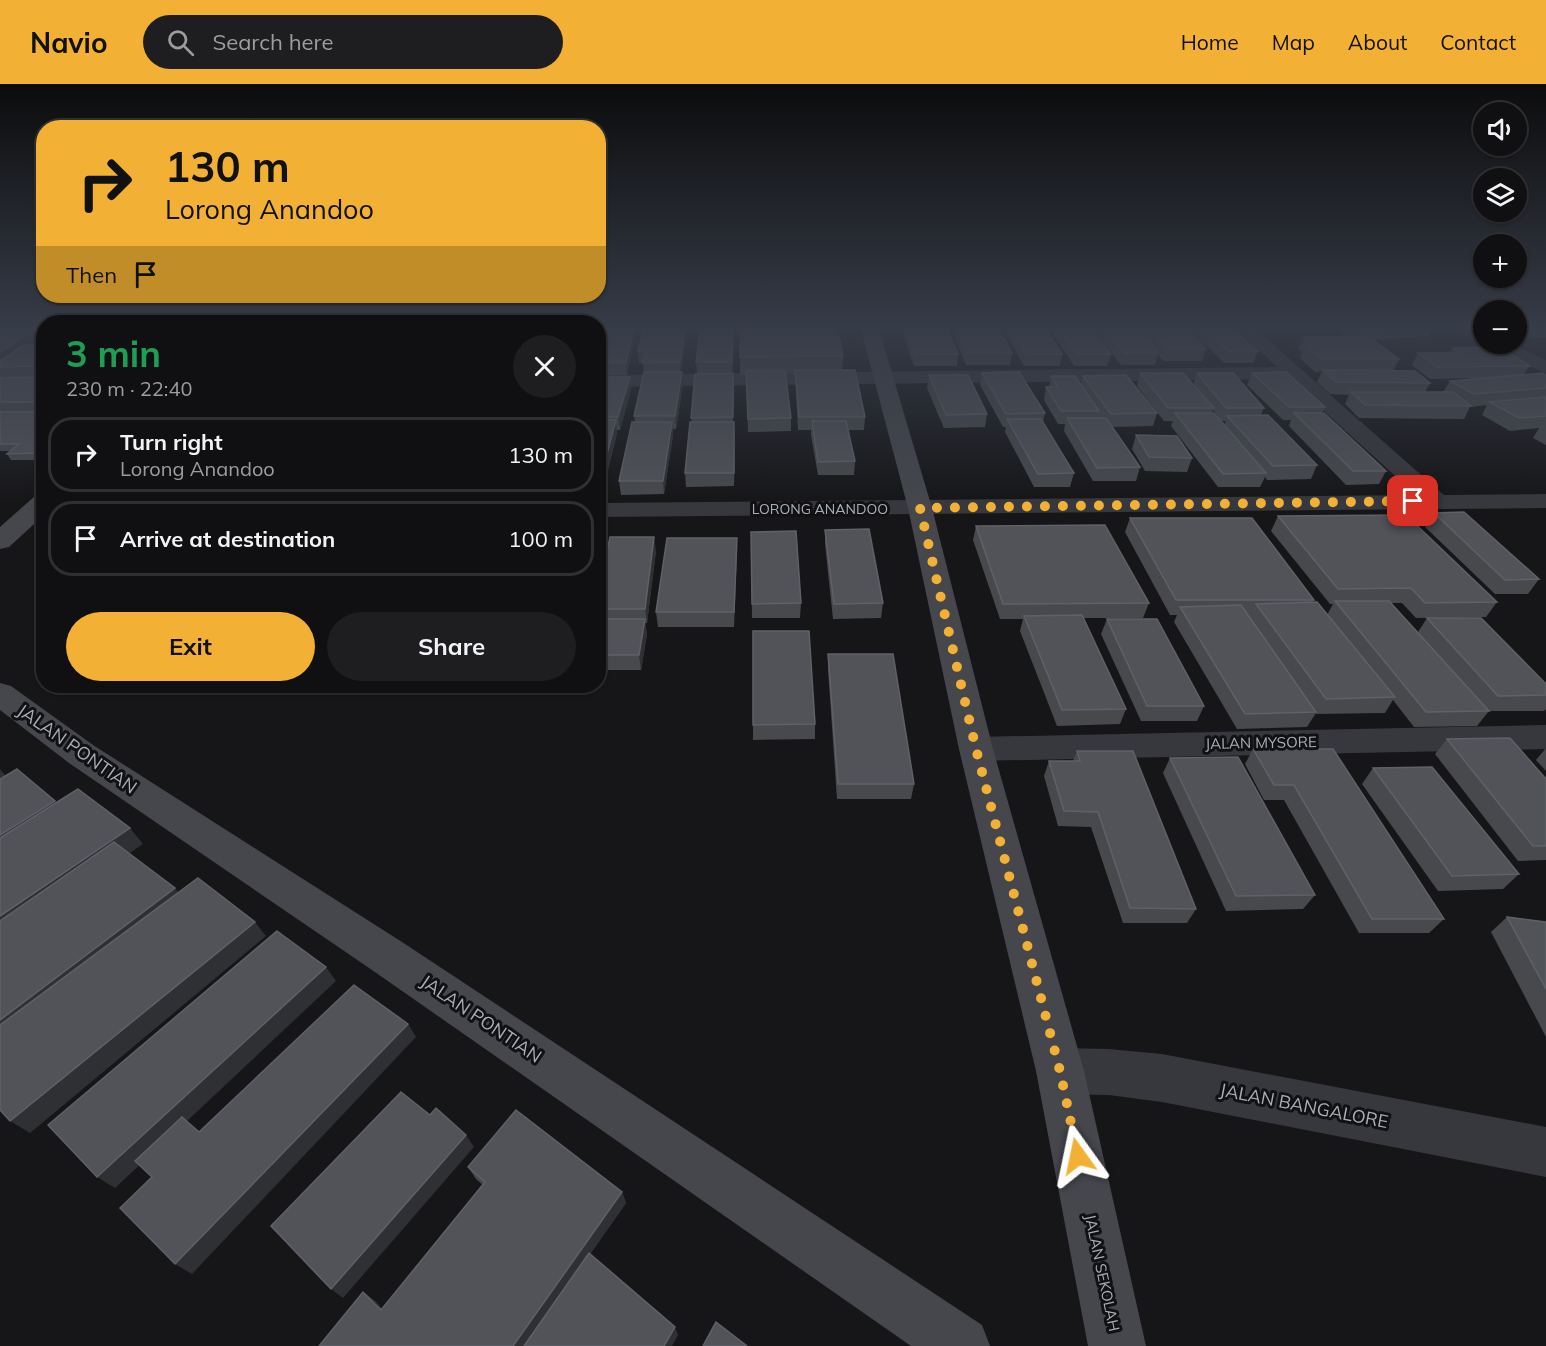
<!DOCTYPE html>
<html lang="en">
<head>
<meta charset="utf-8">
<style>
  body { margin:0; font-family:Mulish,sans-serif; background:#1e1e20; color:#f1f3f6; height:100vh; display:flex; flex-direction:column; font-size:22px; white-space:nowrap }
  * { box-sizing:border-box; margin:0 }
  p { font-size:20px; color:#9c9d9f }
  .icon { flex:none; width:33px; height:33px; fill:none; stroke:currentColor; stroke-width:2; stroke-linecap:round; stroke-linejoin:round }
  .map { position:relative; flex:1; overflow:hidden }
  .sheet { position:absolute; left:36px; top:231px; width:570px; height:378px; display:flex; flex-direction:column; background:#101012; border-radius:24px; box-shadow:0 2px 4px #0004,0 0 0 2px #303032 }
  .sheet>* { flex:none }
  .banner { position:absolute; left:36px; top:36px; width:570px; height:183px; border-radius:24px; box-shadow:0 2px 4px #0004,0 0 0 2px #303032; background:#f2b134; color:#111; overflow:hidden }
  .controls { position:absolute; left:1473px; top:18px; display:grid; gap:12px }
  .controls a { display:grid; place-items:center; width:54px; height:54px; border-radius:50%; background:#101012; box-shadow:0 2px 4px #0004,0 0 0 2px #303032; font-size:30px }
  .pin { position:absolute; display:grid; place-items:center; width:51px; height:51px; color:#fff; margin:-26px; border-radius:12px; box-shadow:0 3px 9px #0006 }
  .me { position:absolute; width:66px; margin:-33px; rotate:348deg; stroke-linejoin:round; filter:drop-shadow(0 0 4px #0008) }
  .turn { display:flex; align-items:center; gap:21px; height:126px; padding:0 30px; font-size:27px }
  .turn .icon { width:78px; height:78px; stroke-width:2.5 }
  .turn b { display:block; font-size:42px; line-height:51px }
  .then { display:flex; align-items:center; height:57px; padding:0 30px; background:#0003; gap:12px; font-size:22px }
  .round { display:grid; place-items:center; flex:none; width:63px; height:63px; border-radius:32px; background:#1e1e20 }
  .headline { display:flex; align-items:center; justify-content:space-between; height:102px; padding:0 30px }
  h1 { font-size:36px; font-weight:700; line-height:45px; color:#1e9e55 }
  .button { display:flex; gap:12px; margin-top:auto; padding:12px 30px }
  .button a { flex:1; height:69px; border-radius:36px; background:#f2b134; color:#111; font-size:24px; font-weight:700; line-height:69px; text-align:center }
  .button a+a { background:#1e1e20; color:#f1f3f6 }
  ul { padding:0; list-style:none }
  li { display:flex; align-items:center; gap:18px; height:75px; margin:0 12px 9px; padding:0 18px; border:3px solid #303032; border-radius:24px }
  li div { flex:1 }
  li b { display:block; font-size:22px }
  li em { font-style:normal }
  header { display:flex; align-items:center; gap:36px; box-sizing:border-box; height:84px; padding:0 30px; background:#f2b134; color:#111 }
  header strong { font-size:28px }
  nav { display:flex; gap:33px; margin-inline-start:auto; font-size:21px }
  .search { width:420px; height:54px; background:#1e1e20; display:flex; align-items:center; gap:15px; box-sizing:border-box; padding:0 21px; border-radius:33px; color:#9c9d9f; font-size:22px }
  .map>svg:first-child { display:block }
</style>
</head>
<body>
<header>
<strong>Navio</strong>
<div class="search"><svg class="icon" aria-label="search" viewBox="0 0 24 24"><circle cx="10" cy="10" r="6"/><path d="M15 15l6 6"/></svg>Search here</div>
<nav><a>Home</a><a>Map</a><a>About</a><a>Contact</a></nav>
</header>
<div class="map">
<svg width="1546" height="1262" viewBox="0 0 1546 1262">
  <rect width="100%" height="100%" fill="#161618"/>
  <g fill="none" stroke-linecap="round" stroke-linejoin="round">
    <g fill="#37383d" fill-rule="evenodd">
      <polygon points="1449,242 1473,242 1484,247 1484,259 1452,246"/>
      <polygon points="1253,247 1259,248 1444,411 1546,410 1546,424 598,433 598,419 1416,411 1289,295 598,303 598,291 1277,283 1244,252 1247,248"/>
      <polygon points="1486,260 1509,260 1546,276 1546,289 1489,264"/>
      <polygon points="1546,641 1546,665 976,677 964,674 959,665 964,656 976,653"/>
      <polygon points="1060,964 1109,965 1162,970 1546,1043 1546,1093 1162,1018 1109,1011 1060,1010 1043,1004 1036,987 1043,970"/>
    </g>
    <g fill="#45474d" fill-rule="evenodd">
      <polygon points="860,242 878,242 932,424 993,665 1084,987 1146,1262 1088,1262 1036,987 959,665 908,424"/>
      <polygon points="44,410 44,431 9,463 0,465 0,443 35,412"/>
      <polygon points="0,599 11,602 93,661 402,858 982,1241 990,1262 911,1262 372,886 69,679 0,626"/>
    </g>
  </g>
  <g fill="#47494d" fill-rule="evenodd">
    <polygon points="0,242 44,242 44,251 40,251 44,257 38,261 44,261 44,376 11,376 7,370 10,367 0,367"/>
    <polygon points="605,242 686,242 686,252 681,288 682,288 683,300 676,345 673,345 673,351 664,410 621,411 619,397 635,338 634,332 644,288 643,279 639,279 638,267 642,249 635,249 635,253 627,291 598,291 598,265"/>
    <polygon points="700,242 728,242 734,255 732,289 734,302 733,338 735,351 734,402 686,403 685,389 697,290 696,278"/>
    <polygon points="741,242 841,242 841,244 837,244 837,252 843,272 842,286 865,333 864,346 848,346 855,377 854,391 818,391 811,351 811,346 798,346 795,290 786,290 791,334 791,347 748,348 746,291 740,291"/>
    <polygon points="903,242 946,242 958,270 957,282 914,282 903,250"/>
    <polygon points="952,242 1044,242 1062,270 1060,282 1024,282 1005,248 1006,246 1000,246 1012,269 1010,281 966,281 953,249 954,246"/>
    <polygon points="1047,242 1090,242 1111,270 1107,282 1074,282 1054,251 1055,247 1050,247"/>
    <polygon points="1091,242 1136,242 1140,247 1141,245 1138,242 1185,242 1206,265 1202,277 1163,277 1158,271 1155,281 1121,281 1097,249 1098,246 1095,246"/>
    <polygon points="1189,242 1230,242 1258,267 1253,279 1224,279 1189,245"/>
    <polygon points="1330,242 1434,242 1429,252 1373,256 1399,275 1393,287 1430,299 1425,308 1443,308 1450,297 1476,294 1430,295 1412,281 1418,269 1450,269 1453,264 1530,282 1524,290 1546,291 1546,361 1533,354 1539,344 1510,347 1482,331 1487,321 1470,323 1464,335 1359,334 1345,320 1349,311 1330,310 1317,298 1322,287 1315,288 1300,274 1302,268 1298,265 1303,253 1347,253"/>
    <polygon points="1516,242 1546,242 1546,254 1523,254 1516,250"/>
    <polygon points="982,289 1045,329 1043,338 1074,389 1070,403 1034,403 1005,348 1006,343 1003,343 980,301"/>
    <path d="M1140 289 1193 301 1197 289 1264 324 1261 331 1317 381 1311 395 1267 396 1265 393 1260 403H1218L1171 342 1173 337H1164L1137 302ZM1213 326 1221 337H1226L1224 341 1212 329Z"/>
    <polygon points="1252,289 1325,323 1322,329 1386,387 1379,400 1346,401 1289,342 1291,336 1283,336 1247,301"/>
    <polygon points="929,291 987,330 985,343 944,344 927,304"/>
    <polygon points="1051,292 1081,300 1083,292 1157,329 1153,342 1113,343 1140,383 1136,397 1093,397 1064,347 1065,340 1058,340 1044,316 1046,303 1049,303"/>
    <polygon points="598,293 630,293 631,306 620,346 617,346 617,349 602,410 598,410"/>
    <polygon points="1136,351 1192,374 1187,388 1145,387 1132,365"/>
    <polygon points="1434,429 1539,495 1528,510 1495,510 1425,443"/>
    <polygon points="1278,432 1497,518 1486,533 1416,534 1402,519 1391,519 1418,548 1427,534 1546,600 1546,625 1544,627 1489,627 1477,642 1414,643 1393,616 1385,629 1316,630 1316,629 1307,643 1237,645 1174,538 1177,531 1170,531 1125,448 1130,434 1314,516 1312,518 1327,531 1333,520 1330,520 1271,447"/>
    <polygon points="976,442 1149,519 1143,534 1083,534 1126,625 1120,640 1057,642 1020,547 1023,535 1000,535 973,456"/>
    <polygon points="825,446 883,519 881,534 833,535 825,460"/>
    <polygon points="751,448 801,519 800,534 752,534"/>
    <polygon points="656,467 647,539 645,539 647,550 641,586 598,586 598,510"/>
    <polygon points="737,468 734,543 658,543 656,528"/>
    <polygon points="1107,535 1204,622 1197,637 1141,637 1101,550"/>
    <polygon points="828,570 914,700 911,715 837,715 828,585"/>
    <polygon points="815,640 815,655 753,656 753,641"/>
    <polygon points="1447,655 1546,695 1546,776 1518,777 1435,670"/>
    <polygon points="1546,664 1546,687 1536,676"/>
    <polygon points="1253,665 1444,835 1429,849 1359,849 1284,716 1264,716 1245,680"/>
    <polygon points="1077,667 1196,825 1187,839 1123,839 1091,743 1058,742 1044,692 1049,677 1073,677"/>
    <polygon points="1170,674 1315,811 1303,825 1226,827 1163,689"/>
    <polygon points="1373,684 1519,790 1503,805 1438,807 1362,700"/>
    <polygon points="1507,833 1546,838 1546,953 1491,848"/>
    <polygon points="468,1083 622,1108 626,1119 590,1170 678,1251 319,1262 363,1208 375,1217 382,1225 483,1101 476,1095"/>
  </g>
  <g fill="#2f3033">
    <polygon points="2,242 10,242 13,248 7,252"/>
    <polygon points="634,242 635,253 627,291 626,279"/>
    <polygon points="684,242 686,242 686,252 680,291 680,278"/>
    <polygon points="733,243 734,255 732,290 732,278"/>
    <polygon points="37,245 44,257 3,283 0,283 0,268"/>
    <polygon points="44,277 44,283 42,283 44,285 43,295 35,282"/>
    <polygon points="682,288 683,300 676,345 675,332"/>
    <polygon points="630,293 631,306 620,346 618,333"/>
    <polygon points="616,336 617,349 602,410 600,396"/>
    <polygon points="672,338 673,351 664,410 663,397"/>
    <polygon points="734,338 735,351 734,402"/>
    <polygon points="44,366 44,376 39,369"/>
    <polygon points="654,453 656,467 647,539 645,525"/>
    <polygon points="737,454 737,468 734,543 734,528"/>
    <polygon points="645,535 647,550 641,586 639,571"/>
    <polygon points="0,685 8,694 0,699"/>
    <polygon points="55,717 69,732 0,776 0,751"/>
    <polygon points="130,744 143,760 0,858 0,832"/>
    <polygon points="175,804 187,819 0,963 0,936"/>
    <polygon points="255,838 266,852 30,1049 10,1037"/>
    <polygon points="326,883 336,897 187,1037 214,1060 187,1037 115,1104 97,1093"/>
    <polygon points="408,940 416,953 192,1190 175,1180"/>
    <polygon points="466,1051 474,1063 343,1214 331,1205"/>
    <polygon points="622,1108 626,1119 526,1262 513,1262"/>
    <polygon points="363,1208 375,1217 392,1235 381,1226"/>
    <polygon points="675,1243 678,1251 672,1262 664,1262"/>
  </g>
  <g fill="#525359" stroke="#5f6168" stroke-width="1.5">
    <polygon points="605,242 634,242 626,279 598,279 598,265"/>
    <polygon points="644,242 685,242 680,278 643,279 646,267 638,267"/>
    <polygon points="741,242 837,242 838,245 826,245 827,252 839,252 843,272 740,273"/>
    <polygon points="905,242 946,242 958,270 915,270"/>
    <polygon points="957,242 998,242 1012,269 968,269"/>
    <polygon points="1011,242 1044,242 1062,270 1026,270"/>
    <polygon points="1058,242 1090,242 1111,270 1077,270"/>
    <polygon points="1104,242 1136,242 1158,269 1124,269"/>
    <polygon points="1147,242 1185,242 1206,265 1167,265"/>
    <polygon points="1202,242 1230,242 1258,267 1228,267"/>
    <polygon points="1355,242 1409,242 1360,246"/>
    <polygon points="701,243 733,243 732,278 696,278"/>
    <polygon points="0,245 37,245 0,268"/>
    <polygon points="1303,253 1369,253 1399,275 1321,275 1305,262 1314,262"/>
    <polygon points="24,261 44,261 44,277 35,282 0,283 0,277"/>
    <polygon points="1500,263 1530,282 1437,283 1418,269 1460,269 1453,264"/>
    <polygon points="795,286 855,286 865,333 799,333"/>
    <polygon points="1323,286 1415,287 1430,299 1336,298"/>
    <polygon points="746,287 785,287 791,334 748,335"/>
    <polygon points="644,288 682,288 675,332 634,332"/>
    <polygon points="1019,288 1045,329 1006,330 982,289"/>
    <polygon points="1286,288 1325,323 1289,323 1252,289"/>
    <polygon points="733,289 733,333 691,334 695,290"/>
    <polygon points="1140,289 1183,289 1214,324 1168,324"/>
    <polygon points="1197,289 1233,289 1264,324 1226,324"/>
    <polygon points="1543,289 1546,291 1546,304 1474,310 1450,297"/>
    <polygon points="929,291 968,291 987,330 946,331"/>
    <polygon points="1126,291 1157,329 1111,330 1083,292"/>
    <polygon points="1051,292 1075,292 1099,327 1061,327 1046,303 1058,303"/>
    <polygon points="44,293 44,318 0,318 0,294"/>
    <polygon points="598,293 630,293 618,333 598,333"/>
    <polygon points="1351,308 1453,308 1471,322 1365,321"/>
    <polygon points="1546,313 1546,332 1519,334 1489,318"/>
    <polygon points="0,328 44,328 44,366 39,369 7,370 19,360 0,360"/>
    <polygon points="1175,329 1214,329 1266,389 1223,390"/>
    <polygon points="1294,329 1324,329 1386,387 1353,387"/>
    <polygon points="1268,331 1317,381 1273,382 1227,332"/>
    <polygon points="1067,334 1106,334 1140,383 1097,384"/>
    <polygon points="1007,335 1041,335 1074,389 1038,390"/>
    <polygon points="598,336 616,336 600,396 598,396"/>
    <polygon points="812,337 846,337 855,377 818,378"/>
    <polygon points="632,338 672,338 663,397 619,397"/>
    <polygon points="690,338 734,338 734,389 685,389"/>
    <polygon points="1136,351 1177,352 1192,374 1149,373"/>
    <polygon points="1464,428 1539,495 1505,496 1434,429"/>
    <polygon points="1406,431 1497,518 1425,519 1411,504 1338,505 1278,432"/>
    <polygon points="1130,434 1252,434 1314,516 1176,516"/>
    <polygon points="1105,441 1149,519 1003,520 976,442"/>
    <polygon points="869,445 883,519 834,520 825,446"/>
    <polygon points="796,447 801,519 752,520 751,448"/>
    <polygon points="610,453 654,453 645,525 598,525 598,510"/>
    <polygon points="667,454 737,454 734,528 656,528"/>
    <polygon points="1335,517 1389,517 1489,627 1426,628"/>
    <polygon points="1317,518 1395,613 1326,615 1256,520"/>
    <polygon points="1241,521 1316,628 1245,630 1180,523"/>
    <polygon points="1082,531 1126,625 1062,626 1024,532"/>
    <polygon points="1427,534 1481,534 1546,600 1546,611 1498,612"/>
    <polygon points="598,535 645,535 639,571 598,571"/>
    <polygon points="1107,535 1157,535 1204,622 1147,622"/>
    <polygon points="753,547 809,547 815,640 753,641"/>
    <polygon points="828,570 893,570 914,700 838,700"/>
    <polygon points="1510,654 1546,695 1546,762 1533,762 1447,655"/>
    <polygon points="1253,665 1333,665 1444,835 1372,835 1294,701 1274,701"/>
    <polygon points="1077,667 1133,667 1196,825 1130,824 1098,728 1064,727 1049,677 1080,677"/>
    <polygon points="1238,673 1315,811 1236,812 1170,674"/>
    <polygon points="1432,683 1519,790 1452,792 1373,684"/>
    <polygon points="17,685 55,717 0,751 0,695"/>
    <polygon points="78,705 130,744 0,832 0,754"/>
    <polygon points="114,758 175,804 0,936 0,837"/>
    <polygon points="198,794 255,838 10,1037 0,1026 0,941"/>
    <polygon points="1507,833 1546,838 1546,905"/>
    <polygon points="277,847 326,883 97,1093 48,1041"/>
    <polygon points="354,901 408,940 175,1180 120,1124 152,1093 135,1077 182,1033 199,1048"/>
    <polygon points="401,1008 430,1031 436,1024 466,1051 331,1205 271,1142"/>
    <polygon points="516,1026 622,1108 513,1262 319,1262 363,1208 381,1226 485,1098 468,1083"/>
    <polygon points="589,1169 675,1243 664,1262 524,1262"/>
    <polygon points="716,1238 747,1262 703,1262"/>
  </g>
  <linearGradient id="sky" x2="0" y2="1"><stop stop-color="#0c0c0d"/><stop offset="0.58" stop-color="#363c48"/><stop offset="1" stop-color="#363c48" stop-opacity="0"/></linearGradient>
  <rect width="1546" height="419" fill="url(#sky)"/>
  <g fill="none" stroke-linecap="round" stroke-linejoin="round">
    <polyline stroke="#f2b134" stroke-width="10" stroke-dasharray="0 18" points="1078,1072 1060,987 976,665 920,424 1413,417"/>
  </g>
  <g text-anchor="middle" stroke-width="6" stroke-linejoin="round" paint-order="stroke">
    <g font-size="14" fill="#a8adb8" stroke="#111113">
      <text x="820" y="430">LORONG ANANDOO</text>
    </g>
    <g font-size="15" fill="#a8adb8" stroke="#111113">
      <text transform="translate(1261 659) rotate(-1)" y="5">JALAN MYSORE</text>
      <text transform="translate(1102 1189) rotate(78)" y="5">JALAN SEKOLAH</text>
    </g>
    <g font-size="18" fill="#a8adb8" stroke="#111113">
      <text transform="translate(77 665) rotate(35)" y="6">JALAN PONTIAN</text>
      <text transform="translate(481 935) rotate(34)" y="6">JALAN PONTIAN</text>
      <text transform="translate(1304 1022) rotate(11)" y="6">JALAN BANGALORE</text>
    </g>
  </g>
</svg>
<div class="controls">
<a><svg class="icon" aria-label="sound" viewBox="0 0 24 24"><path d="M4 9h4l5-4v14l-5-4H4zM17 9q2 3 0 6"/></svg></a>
<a><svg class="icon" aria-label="layers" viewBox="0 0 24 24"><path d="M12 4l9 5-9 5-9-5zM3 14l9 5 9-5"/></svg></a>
<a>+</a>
<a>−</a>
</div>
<div class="pin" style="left:1413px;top:417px;background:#d93025"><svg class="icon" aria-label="arrive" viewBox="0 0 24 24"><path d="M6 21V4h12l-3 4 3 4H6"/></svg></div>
<svg class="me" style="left:1078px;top:1072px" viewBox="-20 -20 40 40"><path d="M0-17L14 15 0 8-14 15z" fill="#f2b134" stroke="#fff" stroke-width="4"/></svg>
<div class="banner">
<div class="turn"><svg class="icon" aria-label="right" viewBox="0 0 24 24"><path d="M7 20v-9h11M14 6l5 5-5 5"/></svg><div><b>130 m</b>Lorong Anandoo</div></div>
<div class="then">Then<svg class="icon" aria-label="arrive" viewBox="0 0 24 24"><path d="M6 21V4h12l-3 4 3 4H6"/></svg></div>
</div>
<section class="sheet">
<div class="headline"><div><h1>3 min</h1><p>230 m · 22:40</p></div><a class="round"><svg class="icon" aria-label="close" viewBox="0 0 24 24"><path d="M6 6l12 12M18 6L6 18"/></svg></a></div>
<ul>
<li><svg class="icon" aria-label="right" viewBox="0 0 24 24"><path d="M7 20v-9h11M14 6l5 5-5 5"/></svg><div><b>Turn right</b><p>Lorong Anandoo</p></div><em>130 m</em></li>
<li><svg class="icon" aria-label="arrive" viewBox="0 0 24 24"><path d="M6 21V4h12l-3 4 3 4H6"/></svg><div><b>Arrive at destination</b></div><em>100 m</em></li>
</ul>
<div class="button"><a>Exit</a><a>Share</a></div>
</section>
</div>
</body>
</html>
